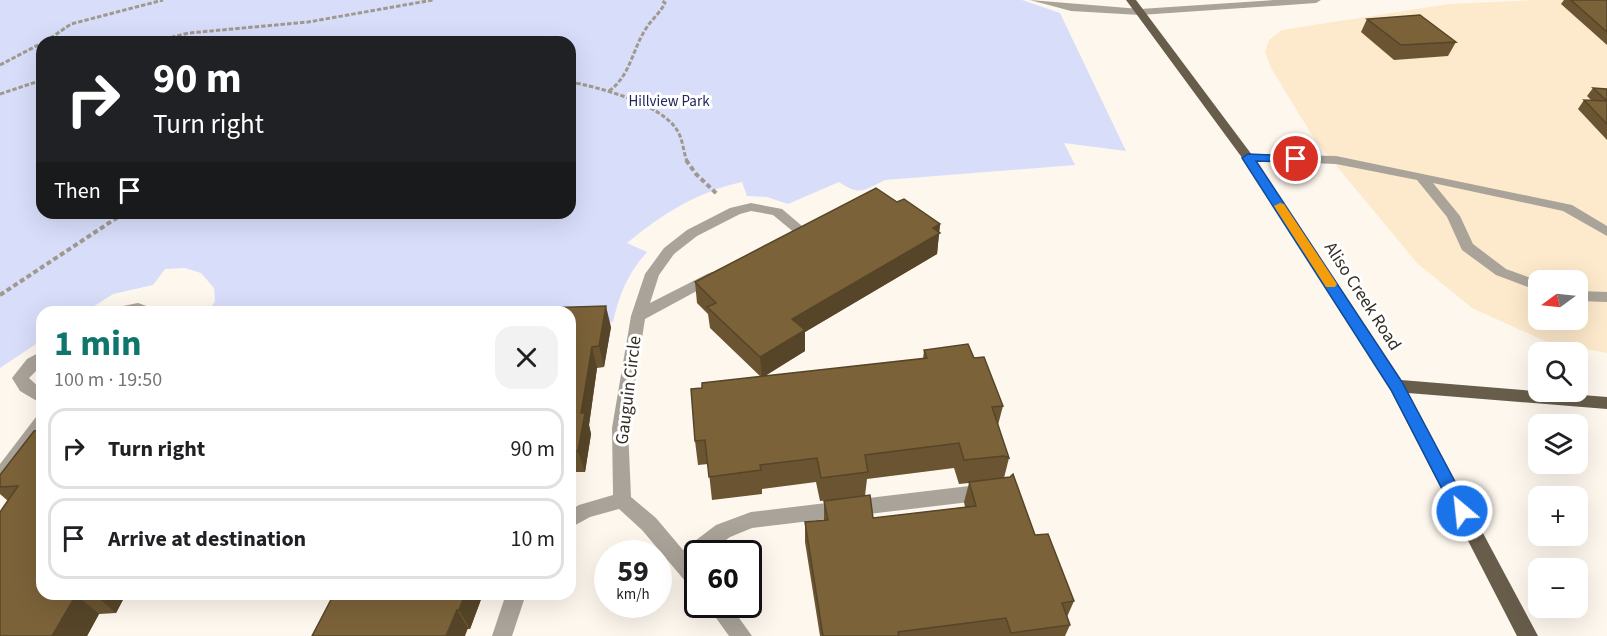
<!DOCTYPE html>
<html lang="en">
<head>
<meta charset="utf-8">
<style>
  body { margin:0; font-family:"Source Sans 3",sans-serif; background:#f2f2f2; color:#202124; height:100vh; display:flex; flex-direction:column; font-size:22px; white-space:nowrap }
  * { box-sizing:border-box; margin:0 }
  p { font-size:20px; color:#757577 }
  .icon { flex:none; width:33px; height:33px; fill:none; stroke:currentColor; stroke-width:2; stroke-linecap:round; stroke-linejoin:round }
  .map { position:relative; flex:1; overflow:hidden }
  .details { position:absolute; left:36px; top:306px; width:540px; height:294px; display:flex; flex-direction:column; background:#fff; border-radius:18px; box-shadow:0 6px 24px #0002 }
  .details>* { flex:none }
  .hud { position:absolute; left:36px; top:36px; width:540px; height:183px; border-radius:18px; box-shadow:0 6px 24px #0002; background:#202124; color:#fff; overflow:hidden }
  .needle { width:39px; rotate:255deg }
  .buttons { position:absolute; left:1528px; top:270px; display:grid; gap:12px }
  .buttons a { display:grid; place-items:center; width:60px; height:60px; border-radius:12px; background:#fff; box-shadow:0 6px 24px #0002; font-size:30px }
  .speed { position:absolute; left:594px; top:540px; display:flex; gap:12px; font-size:30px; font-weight:700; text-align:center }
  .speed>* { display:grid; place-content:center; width:78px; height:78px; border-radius:50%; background:#fff; box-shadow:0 6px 24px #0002; line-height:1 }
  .speed small { font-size:15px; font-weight:400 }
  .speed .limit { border:3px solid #111; border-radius:9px; background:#fff; color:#111 }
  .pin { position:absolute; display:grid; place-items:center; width:51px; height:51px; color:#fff; margin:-26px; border:3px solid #fff; border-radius:50%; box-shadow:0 2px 6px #0007 }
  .me { position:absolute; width:66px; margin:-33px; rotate:332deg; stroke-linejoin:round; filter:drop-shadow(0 0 4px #0008) }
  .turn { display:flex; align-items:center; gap:21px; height:126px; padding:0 18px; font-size:27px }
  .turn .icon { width:78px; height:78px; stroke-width:2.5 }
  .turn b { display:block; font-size:42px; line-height:51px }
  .then { display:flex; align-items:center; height:57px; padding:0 18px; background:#0003; gap:12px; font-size:22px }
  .round { display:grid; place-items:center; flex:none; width:63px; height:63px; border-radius:18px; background:#f2f2f2 }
  .headline { display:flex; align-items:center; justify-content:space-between; height:102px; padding:0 18px }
  h1 { font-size:36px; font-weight:700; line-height:45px; color:#0f766e }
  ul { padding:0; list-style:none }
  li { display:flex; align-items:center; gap:18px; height:81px; margin:0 12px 9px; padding:0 6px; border:3px solid #e0e0e0; border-radius:18px }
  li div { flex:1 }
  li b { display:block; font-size:22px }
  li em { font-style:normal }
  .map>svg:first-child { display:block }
</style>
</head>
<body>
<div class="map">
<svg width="1607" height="636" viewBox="0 0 1607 636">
  <rect width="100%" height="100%" fill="#fef7ee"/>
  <path fill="#fde9cb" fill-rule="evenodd" d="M1536 0H1607V353L1545 341 1472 308 1417 263 1315 140 1271 68 1265 52 1269 40 1282 30 1449 4ZM1539 280H1578V320H1539Z"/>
  <path fill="#d8defa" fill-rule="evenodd" d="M0 0H1022L1060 13 1126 151 1064 143 1075 165 885 180C863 191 860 196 839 182L788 204 767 197 747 196 742 182C697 192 662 214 627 243L647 252C628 273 619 295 613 322H570V312H208L215 301 214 288 201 273 185 268 165 269 153 285 113 294 85 312H42V340L0 368ZM42 42H570V213H42Z"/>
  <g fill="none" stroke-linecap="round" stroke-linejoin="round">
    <g stroke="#9f9990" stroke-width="3" stroke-dasharray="4.5 2" stroke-linecap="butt">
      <polyline points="45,42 71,24 163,0"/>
      <polyline points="152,42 189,33 308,22 433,0"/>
      <polyline points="0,65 42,43"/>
      <path d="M570 82C599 87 661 104 677 130 683 139 683 151 687 161"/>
      <path d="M609 91C630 76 632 51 645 30 651 20 660 13 665 3L661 0"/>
      <polyline points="0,94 42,80"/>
    </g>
    <g stroke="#9f9990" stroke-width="4" stroke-dasharray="5 3" stroke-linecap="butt">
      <polyline points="686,160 696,174 717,194"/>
      <polyline points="0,295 124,213"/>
    </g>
    <g fill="#a9a399" fill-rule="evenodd">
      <polygon points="1030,0 1140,9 1274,0 1321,0 1316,3 1140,15 1071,11"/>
      <polygon points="1248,154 1336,156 1572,205 1607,226 1607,236 1563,211 1433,183 1460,216 1473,244 1506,269 1539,281 1539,291 1496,275 1462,250 1447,217 1417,180 1336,164 1244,161 1242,158"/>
      <polygon points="751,203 782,209 808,231 806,234 796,234 773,215 751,211 740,214 697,236 674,254 659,275 650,303 707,274 712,272 719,277 717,280 645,319 628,428 631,497 656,518 683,550 716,525 751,512 986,484 992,487 995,492 992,497 986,500 752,528 730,537 707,554 698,554 698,561 694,563 698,567 698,591 691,588 642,530 619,509 590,517 570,528 570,510 579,505 613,495 612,428 631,316 645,274 664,248 687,230 730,208"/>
      <polygon points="1578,291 1607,292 1607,302 1578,301"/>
      <polygon points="138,303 152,308 154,312 111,312 113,308"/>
      <polygon points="42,351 42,365 29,378 42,390 42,404 20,391 12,378 27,359"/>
      <polygon points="42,415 42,435 6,482 0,484 0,464 36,417"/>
      <polygon points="506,594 526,594 512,636 492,636"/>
      <polygon points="706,604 729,604 752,636 729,636"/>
    </g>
    <polygon fill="#685d4b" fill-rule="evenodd" points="1126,0 1136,0 1252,155 1401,380 1607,397 1607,409 1408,393 1538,636 1517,636 1390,389 1243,159"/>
  </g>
  <g fill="#6a5431" fill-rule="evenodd">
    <polygon points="1564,0 1607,0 1607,45 1561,4"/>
    <polygon points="1367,19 1456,42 1448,56 1394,60 1361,32"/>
    <polygon points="1593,88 1607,89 1607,140 1578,109 1584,100 1591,100 1587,96"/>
    <path d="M897 202 940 224 937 254 805 332V351L764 376 923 359 924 350 974 358 1003 406 998 425 1009 458 1004 478 1035 535 1074 601 1067 617 1070 625 1065 636H820L805 542V522L824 520V501L832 500 820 501 816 482 762 489V494L712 500 708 464 698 465 695 441 702 388 761 377 710 328 708 314 697 303 695 282ZM954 468 959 484 969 483 964 502 965 507 873 518 865 496 867 479Z"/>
    <polygon points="570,312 611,327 604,367 597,368 589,425 591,434 585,472 570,472"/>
    <polygon points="42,430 42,594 126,594 116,613 99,614 87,636 0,636 0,512 8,501 0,494 0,475 34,431"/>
    <polygon points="483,594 470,629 312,636"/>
  </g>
  <g fill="#564528">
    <polygon points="940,224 937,254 805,332 805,351 762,378 760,357 792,319"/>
    <polygon points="606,306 611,327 604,367 599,346"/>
    <polygon points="592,347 597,368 589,425 591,434 585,472 578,451 581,413"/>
    <polygon points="94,594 126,594 116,613"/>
    <polygon points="465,594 483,594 470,629 459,610"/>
    <polygon points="76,595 99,614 87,636 52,636"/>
    <polygon points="457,610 468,628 465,636 446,636"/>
  </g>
  <g fill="#7b6239" stroke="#564528" stroke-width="1.5">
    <polygon points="1571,0 1607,0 1607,32"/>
    <polygon points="1420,15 1456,42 1401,45 1367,19"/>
    <polygon points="1593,88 1607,89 1607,124 1584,100 1607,101"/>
    <polygon points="876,188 897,202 904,199 940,224 933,228 940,233 792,319 805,330 760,357 707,307 716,303 695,282"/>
    <polygon points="606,306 599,346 592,347 581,413 585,413 578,451 570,451 570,312 470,312 471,310"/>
    <polygon points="968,344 974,358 984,357 1003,406 992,407 1009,458 1004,456 964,460 959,443 865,455 868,472 821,478 817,458 760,465 761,470 709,477 705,440 695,441 691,389 702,388 702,383 927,358 924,350"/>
    <polygon points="42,430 42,594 94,594 76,595 52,636 0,636 0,512 18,486 0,487 0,475 34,431"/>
    <polygon points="1013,474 1035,535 1048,534 1074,601 1062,603 1070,625 1011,633 1006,618 898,632 899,636 823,636 805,522 828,520 824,501 870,495 873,518 976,506 969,482 1010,477"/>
    <polygon points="334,594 465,594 459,610 457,610 446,636 312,636"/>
  </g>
  <polygon fill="#1a73e8" stroke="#114b97" stroke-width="1.5" points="1248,154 1296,156 1302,159 1296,162 1256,161 1402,382 1468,506 1471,511 1468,516 1462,518 1456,516 1391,390 1242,158"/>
  <polygon fill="#f59e0b" points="1280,203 1284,204 1335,281 1337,284 1335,287 1326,287 1274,206"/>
  <g text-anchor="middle" stroke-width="6" stroke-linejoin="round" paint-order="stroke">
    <g font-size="15" fill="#21265c" stroke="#fff">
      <text x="669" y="106">Hillview Park</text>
    </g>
    <g font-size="18" fill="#332d24" stroke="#fff">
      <text transform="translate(1363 296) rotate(57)" y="6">Aliso Creek Road</text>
      <text transform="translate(628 390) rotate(-83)" y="6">Gauguin Circle</text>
    </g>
  </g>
</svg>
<div class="buttons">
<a><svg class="needle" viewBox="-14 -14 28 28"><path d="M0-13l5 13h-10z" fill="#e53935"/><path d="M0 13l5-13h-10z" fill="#757577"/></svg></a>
<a><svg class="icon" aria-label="search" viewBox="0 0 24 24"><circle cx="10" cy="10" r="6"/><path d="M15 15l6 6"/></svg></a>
<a><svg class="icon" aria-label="layers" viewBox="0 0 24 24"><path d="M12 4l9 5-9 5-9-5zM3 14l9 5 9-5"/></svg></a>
<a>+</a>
<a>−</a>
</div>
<div class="speed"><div>59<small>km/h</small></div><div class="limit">60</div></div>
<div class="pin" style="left:1296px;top:159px;background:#d93025"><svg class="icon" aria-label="arrive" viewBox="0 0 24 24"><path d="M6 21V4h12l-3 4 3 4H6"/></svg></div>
<svg class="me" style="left:1462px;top:511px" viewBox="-20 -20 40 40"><circle r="17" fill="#1a73e8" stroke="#fff" stroke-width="3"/><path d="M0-11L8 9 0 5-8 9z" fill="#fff"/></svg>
<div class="hud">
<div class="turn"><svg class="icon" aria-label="right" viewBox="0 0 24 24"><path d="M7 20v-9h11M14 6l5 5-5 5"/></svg><div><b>90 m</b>Turn right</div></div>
<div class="then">Then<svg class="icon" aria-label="arrive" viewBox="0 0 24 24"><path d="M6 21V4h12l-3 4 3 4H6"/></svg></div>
</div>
<section class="details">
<div class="headline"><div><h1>1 min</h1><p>100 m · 19:50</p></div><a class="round"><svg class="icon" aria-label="close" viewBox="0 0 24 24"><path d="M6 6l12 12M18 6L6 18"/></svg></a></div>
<ul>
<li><svg class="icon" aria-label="right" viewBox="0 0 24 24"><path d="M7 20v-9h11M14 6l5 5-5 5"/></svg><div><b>Turn right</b></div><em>90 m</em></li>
<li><svg class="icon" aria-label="arrive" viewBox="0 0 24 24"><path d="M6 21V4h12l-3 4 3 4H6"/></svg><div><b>Arrive at destination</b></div><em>10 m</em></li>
</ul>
</section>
</div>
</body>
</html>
